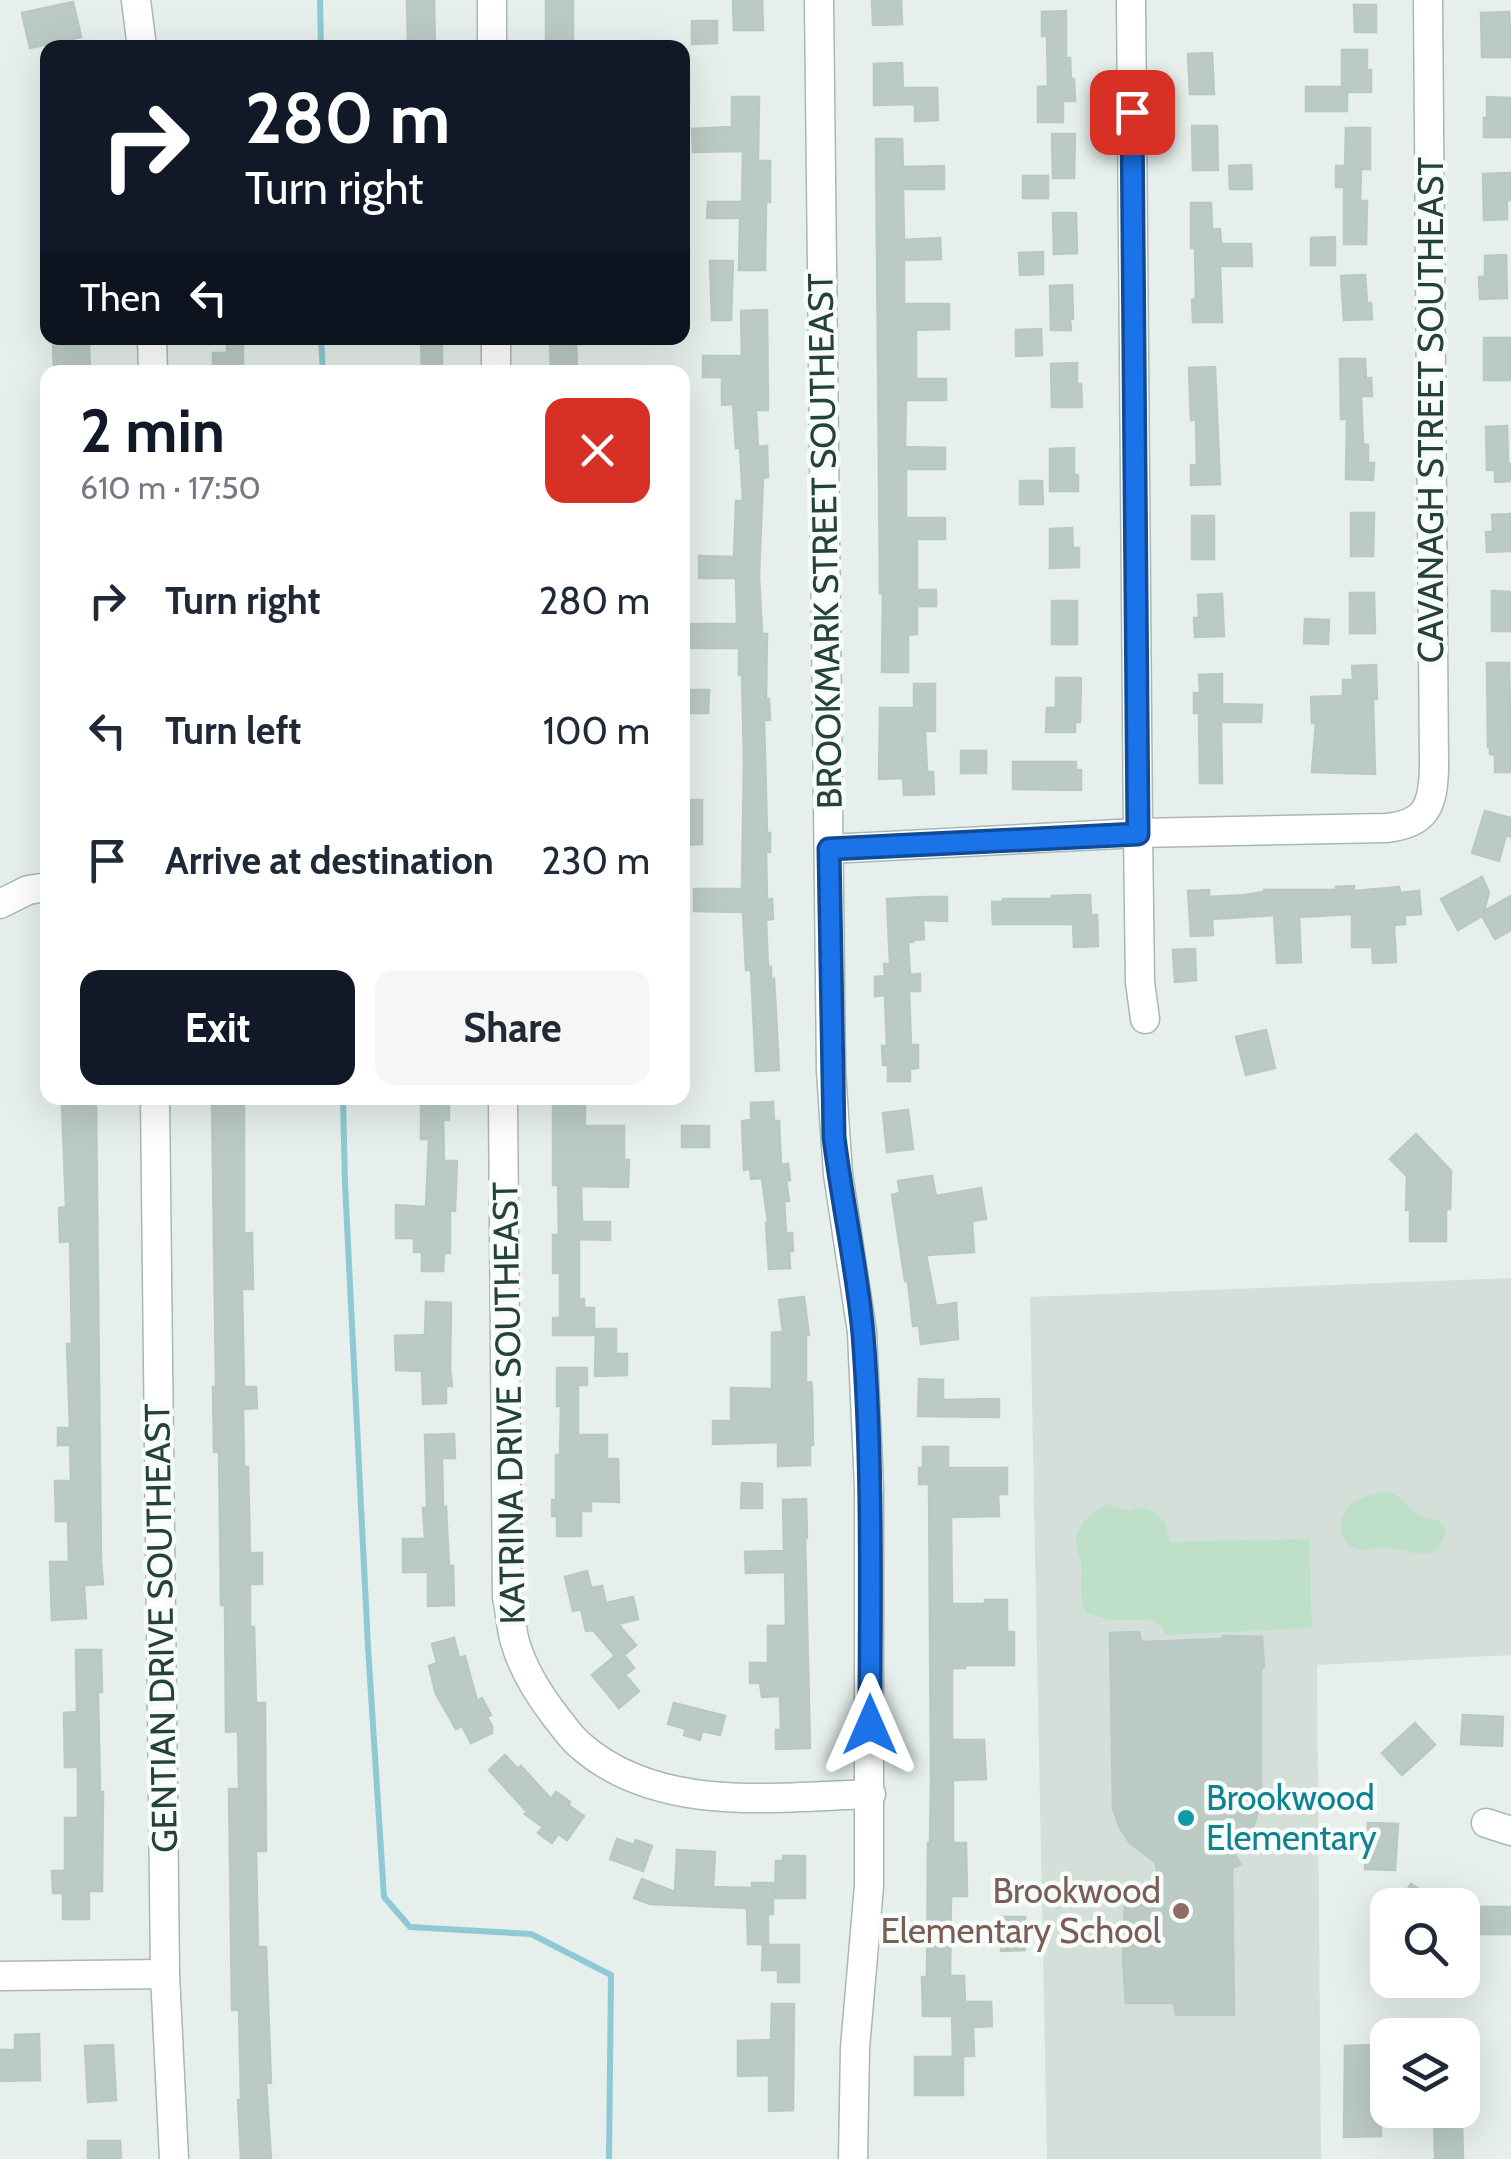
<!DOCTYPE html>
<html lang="en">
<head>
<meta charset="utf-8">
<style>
  body { margin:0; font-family:Cabin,sans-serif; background:#f6f6f7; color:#1f2937; height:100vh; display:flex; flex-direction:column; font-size:38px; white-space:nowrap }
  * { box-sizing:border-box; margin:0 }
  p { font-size:32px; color:#747a83 }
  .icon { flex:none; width:55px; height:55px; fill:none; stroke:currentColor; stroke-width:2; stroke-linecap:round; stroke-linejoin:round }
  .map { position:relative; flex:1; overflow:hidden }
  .drawer { position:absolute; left:40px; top:365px; width:650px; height:740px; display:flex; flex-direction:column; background:#fff; border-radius:20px; box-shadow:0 10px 40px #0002 }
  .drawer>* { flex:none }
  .banner { position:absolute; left:40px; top:40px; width:650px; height:305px; border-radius:20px; box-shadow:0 10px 40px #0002; background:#111827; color:#fff; overflow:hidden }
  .buttons { position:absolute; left:1370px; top:1888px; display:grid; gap:20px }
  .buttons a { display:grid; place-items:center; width:110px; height:110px; border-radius:20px; background:#fff; box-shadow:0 10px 40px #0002; font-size:50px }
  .pin { position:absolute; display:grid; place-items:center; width:85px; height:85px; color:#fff; margin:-42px; border-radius:20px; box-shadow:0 5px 15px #0006 }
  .me { position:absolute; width:110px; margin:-55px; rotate:0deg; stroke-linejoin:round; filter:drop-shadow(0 0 8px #0008) }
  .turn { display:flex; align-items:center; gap:35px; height:210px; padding:0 40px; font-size:45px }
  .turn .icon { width:130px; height:130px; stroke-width:2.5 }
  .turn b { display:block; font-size:70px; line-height:85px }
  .then { display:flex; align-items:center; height:95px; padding:0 40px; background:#0003; gap:20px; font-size:38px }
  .round { display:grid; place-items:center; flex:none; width:105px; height:105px; border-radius:20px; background:#f6f6f7 }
  .head { display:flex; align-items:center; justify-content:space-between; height:170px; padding:0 40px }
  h1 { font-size:60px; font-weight:800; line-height:75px; color:#111827 }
  .action { display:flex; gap:20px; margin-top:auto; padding:20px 40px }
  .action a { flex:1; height:115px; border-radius:20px; background:#111827; color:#fff; font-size:40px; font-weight:800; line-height:115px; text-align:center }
  .action a+a { background:#f6f6f7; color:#1f2937 }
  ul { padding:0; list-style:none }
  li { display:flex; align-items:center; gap:30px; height:130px; padding:0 40px }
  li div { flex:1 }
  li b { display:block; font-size:38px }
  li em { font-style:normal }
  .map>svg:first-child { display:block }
</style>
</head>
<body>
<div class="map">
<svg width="1511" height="2159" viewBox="0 0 1511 2159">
  <rect width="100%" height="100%" fill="#e6efeb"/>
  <polygon fill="#d4dfda" points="1511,1278 1511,1655 1317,1665 1321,2159 1047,2159 1030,1297"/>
  <g fill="#bfe0c8">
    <path d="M1380 1492C1399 1491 1401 1501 1414 1512 1427 1523 1440 1512 1446 1533 1433 1568 1412 1549 1387 1548 1377 1547 1366 1552 1356 1549 1337 1543 1337 1516 1351 1504 1359 1497 1370 1495 1380 1492Z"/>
    <path d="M1105 1504 1129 1511 1140 1507 1152 1511 1165 1522 1170 1542 1309 1539 1312 1628 1165 1635 1161 1625 1148 1620H1111L1086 1613C1078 1596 1082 1583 1081 1565 1081 1556 1079 1557 1077 1549 1072 1527 1090 1515 1105 1504Z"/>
  </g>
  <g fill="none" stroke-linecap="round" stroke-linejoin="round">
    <g stroke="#8ec9d4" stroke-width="6">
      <polyline points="320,0 321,48"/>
      <polyline points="321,338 323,372"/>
      <polyline points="343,1098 345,1184 368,1647 384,1897 410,1927 531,1934 611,1975 609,2159"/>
    </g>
  </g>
  <g fill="#bbcac4" stroke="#b8c9c2" stroke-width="2.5">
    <polygon points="407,0 434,0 435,48 408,48"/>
    <rect x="546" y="0" width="27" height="43"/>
    <polygon points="733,0 762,0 763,30 734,30"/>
    <polygon points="872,0 901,0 902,24 873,25"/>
    <polygon points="73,2 81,37 30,48 22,13"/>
    <polygon points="1354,5 1376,5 1376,32 1355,32"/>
    <polygon points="1066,11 1066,58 1070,58 1071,79 1074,79 1075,101 1063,101 1063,122 1038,122 1038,87 1048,86 1047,36 1042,36 1042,12"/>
    <polygon points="1509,12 1511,57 1482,57 1481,13"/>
    <polygon points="692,21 717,21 717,43 692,44"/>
    <polygon points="1342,50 1367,50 1367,70 1371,70 1371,92 1347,92 1347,111 1306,111 1306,87 1342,87"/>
    <polygon points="1212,53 1214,94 1190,94 1188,54"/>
    <polygon points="902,63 903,88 937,88 938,120 915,121 915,104 874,105 874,64"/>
    <polygon points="732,97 759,97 758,161 770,161 770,202 766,202 765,270 739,270 740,218 707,218 708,202 742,202 743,151 693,152 692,129 732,127"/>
    <polygon points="1487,97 1511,98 1511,137 1484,137 1484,118 1487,118"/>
    <polygon points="1192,126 1217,126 1218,170 1193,170"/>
    <polygon points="1346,128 1370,128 1370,169 1361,169 1360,201 1367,201 1366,244 1344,244 1344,187 1336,187 1336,166 1345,166"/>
    <polygon points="1052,134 1075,134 1074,178 1053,178"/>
    <polygon points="876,139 902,139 903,167 944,166 944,189 903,189 904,240 940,238 941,259 904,260 904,304 949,304 949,329 916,330 916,379 946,379 946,400 906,400 905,447 945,448 945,469 906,469 906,518 945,518 945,539 917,539 917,590 936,590 936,606 917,606 917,634 908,635 908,672 882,672 883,593 880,593"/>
    <polygon points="1251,165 1252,189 1230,189 1229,166"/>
    <polygon points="1511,173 1511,200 1507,200 1507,219 1484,220 1483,174"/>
    <rect x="1023" y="176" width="25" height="22"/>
    <polygon points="1191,203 1211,203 1212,229 1220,229 1221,244 1251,244 1252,266 1220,266 1222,322 1193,322 1192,300 1196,299 1195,248 1191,248"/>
    <polygon points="1053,213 1076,213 1077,253 1054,254"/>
    <polygon points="1335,237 1335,265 1311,265 1311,238"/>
    <polygon points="1043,252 1043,274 1020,275 1019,253"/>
    <polygon points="1506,255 1507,298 1480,299 1479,277 1485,277 1485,256"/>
    <polygon points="710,261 733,261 731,320 712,320"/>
    <polygon points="1365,275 1367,303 1371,303 1372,319 1344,320 1341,276"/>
    <polygon points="1072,285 1073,319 1070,319 1071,330 1051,330 1050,286"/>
    <polygon points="767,310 768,410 756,410 758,447 767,446 768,477 763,478 759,575 762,634 767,634 766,699 769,699 770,720 764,720 767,833 770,833 770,852 766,852 767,900 772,899 773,919 766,920 768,967 771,967 771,979 774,979 779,1070 756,1071 751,970 746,970 743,912 694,911 694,889 742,889 744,762 742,675 739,675 739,648 689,648 689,624 737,624 736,578 699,578 699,556 734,557 736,501 743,501 740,448 736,448 733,404 722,405 722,377 703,377 703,356 742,356 741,311"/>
    <polygon points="1041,329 1042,355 1016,356 1016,330"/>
    <polygon points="227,338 243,338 243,372 213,372 213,353 227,353"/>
    <polygon points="421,338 442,338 442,372 422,372"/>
    <polygon points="550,338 576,338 577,372 551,372"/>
    <rect x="1484" y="338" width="26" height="42"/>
    <polygon points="89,343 90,372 54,372 53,344"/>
    <polygon points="1340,359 1365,359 1366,379 1371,378 1372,396 1361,396 1363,444 1368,445 1368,463 1374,463 1373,480 1346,479 1347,419 1341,419"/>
    <polygon points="1077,363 1077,384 1081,384 1082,407 1052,407 1051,364"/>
    <polygon points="1215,367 1220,484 1191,485 1191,465 1197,466 1196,419 1191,420 1189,368"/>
    <polygon points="1507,426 1508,464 1511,464 1511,481 1495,482 1495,470 1487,470 1486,427"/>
    <polygon points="1074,448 1074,475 1078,475 1078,491 1050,491 1050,449"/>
    <polygon points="1020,481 1042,481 1043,504 1020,504"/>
    <polygon points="1351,513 1374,513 1373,556 1351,556"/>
    <polygon points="1511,514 1511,551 1487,552 1486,532 1493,532 1492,515"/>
    <rect x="1192" y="516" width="22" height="43"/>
    <polygon points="1072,528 1073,548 1079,548 1079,567 1050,568 1050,529"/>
    <polygon points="1492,591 1511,592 1511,631 1492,631"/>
    <polygon points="1350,593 1374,593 1375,633 1350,633"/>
    <polygon points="1222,594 1224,636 1195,637 1194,618 1199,618 1198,595"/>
    <rect x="1052" y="601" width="25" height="43"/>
    <polygon points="1305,619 1329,620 1328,644 1304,643"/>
    <polygon points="1487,663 1509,663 1511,772 1495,772 1495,755 1490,754 1490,747 1488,747"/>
    <polygon points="1376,665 1377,699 1373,699 1375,774 1312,772 1316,723 1312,723 1311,697 1343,696 1343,680 1353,680 1352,666"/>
    <polygon points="1222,674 1222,704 1262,705 1261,722 1221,722 1222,783 1200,783 1199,713 1194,713 1194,693 1200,693 1199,675"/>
    <polygon points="1056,678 1081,678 1080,722 1075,722 1075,732 1046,732 1047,708 1056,708"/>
    <polygon points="914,684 935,684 935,731 925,731 927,772 933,772 934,794 904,795 903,778 879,779 880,708 914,708"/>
    <polygon points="687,690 709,690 708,713 687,713"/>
    <rect x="961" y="751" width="25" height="22"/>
    <polygon points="1013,762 1076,762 1076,770 1081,770 1081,790 1013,789"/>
    <polygon points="682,800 702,800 702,844 682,845"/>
    <polygon points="1485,811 1511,818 1511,837 1506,835 1499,861 1472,853"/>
    <polygon points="1482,877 1489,892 1484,911 1511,896 1511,930 1495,939 1482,916 1458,930 1441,899"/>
    <polygon points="1354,886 1354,891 1399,887 1400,893 1419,891 1421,914 1405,915 1405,924 1394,925 1396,962 1373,963 1372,947 1352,947 1352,914 1299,917 1301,962 1277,963 1274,915 1212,919 1213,935 1191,936 1188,891 1209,890 1209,897 1245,895 1264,892 1264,890 1336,890 1336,887"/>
    <polygon points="1090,895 1091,915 1097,915 1098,946 1074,947 1073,924 993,924 992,902 1003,902 1003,899 1052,899 1052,896"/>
    <polygon points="925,897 947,897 947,921 923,920 924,939 912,940 913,942 908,942 910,975 920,974 920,991 909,991 911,1045 918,1045 918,1068 910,1069 910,1081 888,1081 888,1065 883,1065 882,1046 887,1046 885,995 875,996 875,977 885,976 884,964 890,964 887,899"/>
    <polygon points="1195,949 1196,980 1175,982 1173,950"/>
    <polygon points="1266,1030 1275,1068 1246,1075 1236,1037"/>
    <polygon points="212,1098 244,1098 244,1234 252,1233 253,1289 242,1289 244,1387 256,1387 257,1408 243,1409 244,1467 248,1467 250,1553 262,1553 262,1584 250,1584 250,1627 254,1627 256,1703 265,1703 266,1851 256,1851 258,1947 266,1947 271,2083 266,2083 271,2159 241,2159 238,2100 241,2100 239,2010 232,2010 229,1789 239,1789 238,1731 226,1732 225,1605 221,1605 219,1451 214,1452 213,1387 216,1387"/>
    <polygon points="585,1101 585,1126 624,1126 624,1160 629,1160 628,1187 581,1186 582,1222 610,1222 610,1240 579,1239 579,1299 584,1299 584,1308 594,1308 594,1335 553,1335 553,1318 560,1318 560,1273 553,1273 553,1235 559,1235 558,1185 553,1185 553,1102"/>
    <polygon points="421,1102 449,1102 449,1120 443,1120 444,1161 457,1161 455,1211 450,1211 450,1253 444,1253 443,1271 422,1271 422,1252 414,1252 414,1238 396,1238 396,1205 426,1207 429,1139 421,1139"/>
    <polygon points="773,1102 774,1121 779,1121 781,1165 788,1164 790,1180 786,1181 789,1201 784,1201 786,1233 792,1233 793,1251 789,1251 790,1268 769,1269 766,1223 768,1223 762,1178 751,1179 750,1169 744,1170 742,1121 751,1120 751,1103"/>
    <polygon points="96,1103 101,1561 103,1584 84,1585 86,1618 52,1620 50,1562 69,1562 68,1521 56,1521 55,1481 71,1481 70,1445 58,1445 58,1428 70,1428 67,1344 72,1344 70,1241 60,1242 59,1208 66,1207 62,1104"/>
    <polygon points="908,1110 913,1149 887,1152 883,1113"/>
    <rect x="682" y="1126" width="27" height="21"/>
    <polygon points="1416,1134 1451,1171 1450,1209 1446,1209 1446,1241 1410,1241 1410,1209 1406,1210 1407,1176 1390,1159"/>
    <polygon points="932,1176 936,1196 981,1188 986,1219 972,1221 974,1252 926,1255 936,1306 956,1303 958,1339 921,1344 919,1325 913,1326 908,1281 905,1281 892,1195 900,1193 898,1181"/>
    <polygon points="804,1297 809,1335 806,1335 806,1383 811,1382 812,1387 813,1445 810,1445 810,1465 778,1466 778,1442 713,1444 713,1421 731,1421 731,1388 772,1389 772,1333 783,1332 779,1300"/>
    <polygon points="426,1302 451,1303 450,1368 452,1386 446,1386 446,1403 423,1404 422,1371 396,1370 395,1336 425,1335"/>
    <polygon points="596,1329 616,1329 616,1354 627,1354 627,1375 595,1376"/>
    <polygon points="557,1368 587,1368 587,1385 578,1385 578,1435 607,1435 607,1459 618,1459 619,1502 591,1501 591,1511 581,1511 581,1536 557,1536 557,1516 552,1516 552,1500 556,1500 556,1455 560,1455 561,1406 557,1406"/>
    <polygon points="919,1379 943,1380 943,1400 999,1399 999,1417 918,1416"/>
    <polygon points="454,1434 455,1458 442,1458 443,1507 446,1507 449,1566 453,1566 454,1605 428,1606 428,1572 403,1572 403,1539 425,1539 423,1508 427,1508 425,1435"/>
    <polygon points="923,1447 948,1447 948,1468 1007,1468 1007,1494 998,1494 999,1516 951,1517 952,1604 985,1604 985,1600 1007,1600 1007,1632 1014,1632 1014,1665 965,1665 965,1668 952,1668 952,1740 984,1740 986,1779 953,1780 953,1843 966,1843 967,1896 951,1896 950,1976 964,1976 965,2002 991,2002 992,2026 973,2027 974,2056 953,2056 952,2016 923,2016 922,1977 927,1977 928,1843 930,1843 931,1779 929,1484 919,1484 919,1468 923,1468"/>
    <polygon points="742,1483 762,1484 762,1508 741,1508"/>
    <polygon points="806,1499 807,1538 805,1538 810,1748 776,1749 776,1730 781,1730 780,1696 762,1697 760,1683 750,1683 750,1663 768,1663 768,1626 786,1626 785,1572 746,1573 745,1552 784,1551 783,1500"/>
    <polygon points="587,1571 591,1588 602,1586 606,1603 633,1597 638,1619 618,1624 636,1645 624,1655 634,1668 625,1675 639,1691 619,1708 592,1675 615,1656 593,1630 586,1631 581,1609 573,1611 565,1577"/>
    <polygon points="1139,1632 1141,1642 1222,1639 1223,1636 1262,1637 1264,1667 1261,1668 1261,1800 1253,1828 1234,1854 1241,1864 1232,1868 1234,2015 1176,2015 1174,2003 1126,2003 1123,1960 1125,1897 1157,1895 1157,1870 1155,1862 1130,1843 1120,1828 1113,1809 1110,1633"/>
    <polygon points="454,1638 459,1658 465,1656 477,1701 482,1698 491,1715 487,1717 492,1726 492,1733 471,1743 462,1726 456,1729 436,1694 429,1666 437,1663 432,1644"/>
    <polygon points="76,1650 101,1650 102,1692 98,1692 100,1792 103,1792 102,1891 89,1891 89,1919 63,1919 63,1893 53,1893 52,1871 65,1871 65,1818 78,1818 78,1767 65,1767 64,1713 77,1712"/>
    <polygon points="674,1703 725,1716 720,1735 702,1731 700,1740 684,1735 686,1729 668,1724"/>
    <polygon points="1463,1715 1503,1717 1502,1746 1461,1744"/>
    <polygon points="1415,1723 1435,1745 1402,1775 1382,1753"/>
    <polygon points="505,1755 518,1769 521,1766 551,1799 556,1792 570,1802 568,1805 584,1816 567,1840 558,1834 552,1843 538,1833 543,1827 525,1814 527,1812 489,1770"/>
    <polygon points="1368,1823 1398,1824 1395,1870 1365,1869"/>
    <polygon points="617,1839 634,1845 636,1840 652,1846 643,1871 610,1859"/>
    <polygon points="677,1850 715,1852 713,1887 752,1888 752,1883 773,1883 773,1914 768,1914 768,1944 748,1944 747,1908 650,1904 634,1898 642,1879 675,1892"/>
    <polygon points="783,1856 805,1856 805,1898 775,1898 776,1861 783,1861"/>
    <polygon points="1411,1884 1446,1905 1398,1905"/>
    <polygon points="1471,1907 1511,1907 1511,1934 1472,1934"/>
    <polygon points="1001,1917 1025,1917 1025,1950 1001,1951"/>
    <polygon points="763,1945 799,1945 799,1982 778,1982 778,1970 762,1970"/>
    <polygon points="772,2004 794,2004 793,2110 769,2111 769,2075 738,2076 738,2041 771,2040"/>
    <polygon points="39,2034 40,2080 0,2081 0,2050 15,2050 15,2035"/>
    <polygon points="113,2045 116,2100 88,2102 85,2046"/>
    <polygon points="1370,2045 1371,2105 1380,2105 1381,2136 1344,2137 1345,2046"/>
    <rect x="915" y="2057" width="48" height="38"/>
    <polygon points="1434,2110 1456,2110 1456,2120 1462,2120 1463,2158 1435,2158"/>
    <polygon points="88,2141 120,2141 121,2159 88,2159"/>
  </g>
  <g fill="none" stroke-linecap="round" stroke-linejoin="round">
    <g stroke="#a8b8b2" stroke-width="31">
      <g id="minor">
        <polyline points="136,0 142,48"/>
        <polyline points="492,0 492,48"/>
        <polyline points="819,0 831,1071 838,1174 862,1332 869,1487 869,1886 855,2048 853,2159"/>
        <polyline points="1131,0 1138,833 1140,982 1145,1019"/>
        <polyline points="152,338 153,372"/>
        <polyline points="496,338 496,372"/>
        <path d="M829 849 1138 833 1386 828C1427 824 1433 805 1434 768L1428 0"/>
        <polyline points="0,904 28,890 48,887"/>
        <polyline points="155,1098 165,1974 174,2159"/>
        <path d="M503 1098 507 1597C510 1612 511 1628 515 1642 523 1670 539 1695 556 1717 564 1727 571 1738 581 1746 659 1814 775 1797 871 1794"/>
        <polyline points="1486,1823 1511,1831"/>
        <polyline points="0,1976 165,1974"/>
      </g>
    </g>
    <use href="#minor" stroke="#fff" stroke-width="28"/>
  </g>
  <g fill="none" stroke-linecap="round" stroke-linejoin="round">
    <g stroke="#114b97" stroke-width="25">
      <path id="route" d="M870 1725C870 1595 873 1464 863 1334 857 1268 842 1203 834 1137L829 849 1138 834 1132 112"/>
    </g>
    <use href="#route" stroke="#1a73e8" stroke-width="18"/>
  </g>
  <circle fill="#0f9aa8" stroke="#f7fbf9" stroke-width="4" cx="1186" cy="1818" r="10"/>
  <circle fill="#8d6e63" stroke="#f7fbf9" stroke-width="4" cx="1181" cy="1911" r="10"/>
  <g text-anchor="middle" stroke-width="9" stroke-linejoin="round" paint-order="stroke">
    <g font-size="35" fill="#24423a" stroke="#f7fbf9">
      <text transform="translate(1431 410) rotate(-90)" y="12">CAVANAGH STREET SOUTHEAST</text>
      <text transform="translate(825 541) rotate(-91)" y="12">BROOKMARK STREET SOUTHEAST</text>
      <text transform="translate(509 1403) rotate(-91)" y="12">KATRINA DRIVE SOUTHEAST</text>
      <text transform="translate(161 1628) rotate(-91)" y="12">GENTIAN DRIVE SOUTHEAST</text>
    </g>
    <g font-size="35" fill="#0d838f" stroke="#f7fbf9" text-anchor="start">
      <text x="1206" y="1810">Brookwood<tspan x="1206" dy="40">Elementary</tspan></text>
    </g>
    <g font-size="35" fill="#785e54" stroke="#f7fbf9" text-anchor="end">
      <text x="1161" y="1903">Brookwood<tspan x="1161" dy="40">Elementary School</tspan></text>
    </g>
  </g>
</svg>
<div class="buttons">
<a><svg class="icon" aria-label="search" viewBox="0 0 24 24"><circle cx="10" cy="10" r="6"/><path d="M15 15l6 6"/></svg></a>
<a><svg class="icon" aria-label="layers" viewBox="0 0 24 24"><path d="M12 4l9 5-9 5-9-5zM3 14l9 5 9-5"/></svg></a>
</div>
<div class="pin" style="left:1132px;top:112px;background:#d93025"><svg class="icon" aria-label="arrive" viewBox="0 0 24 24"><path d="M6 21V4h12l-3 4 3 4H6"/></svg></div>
<svg class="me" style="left:870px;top:1725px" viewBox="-20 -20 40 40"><path d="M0-17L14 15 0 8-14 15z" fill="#1a73e8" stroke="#fff" stroke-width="4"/></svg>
<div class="banner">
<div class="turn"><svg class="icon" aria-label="right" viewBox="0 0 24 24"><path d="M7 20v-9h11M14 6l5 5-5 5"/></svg><div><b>280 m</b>Turn right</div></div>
<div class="then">Then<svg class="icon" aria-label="left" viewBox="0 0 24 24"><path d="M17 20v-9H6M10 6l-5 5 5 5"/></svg></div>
</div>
<section class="drawer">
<div class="head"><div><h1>2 min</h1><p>610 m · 17:50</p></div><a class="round" style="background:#d93025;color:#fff"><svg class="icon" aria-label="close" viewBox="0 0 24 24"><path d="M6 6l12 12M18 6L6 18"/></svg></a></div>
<ul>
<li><svg class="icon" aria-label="right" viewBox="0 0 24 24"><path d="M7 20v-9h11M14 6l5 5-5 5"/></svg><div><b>Turn right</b></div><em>280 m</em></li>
<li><svg class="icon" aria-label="left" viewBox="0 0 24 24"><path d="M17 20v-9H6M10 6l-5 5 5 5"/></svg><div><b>Turn left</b></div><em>100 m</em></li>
<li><svg class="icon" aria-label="arrive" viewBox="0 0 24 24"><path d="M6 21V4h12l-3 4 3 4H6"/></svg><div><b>Arrive at destination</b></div><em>230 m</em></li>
</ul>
<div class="action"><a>Exit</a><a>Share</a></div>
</section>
</div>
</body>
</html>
